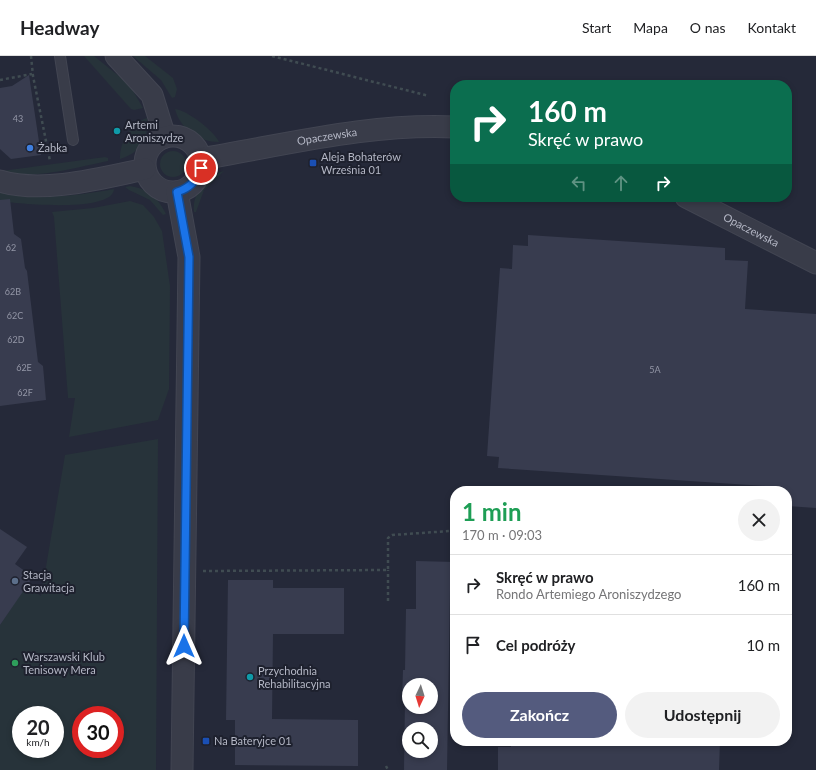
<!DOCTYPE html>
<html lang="pl">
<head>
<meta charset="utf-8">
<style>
  body { margin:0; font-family:Lato,sans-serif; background:#f2f2f2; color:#202124; height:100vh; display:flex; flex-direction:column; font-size:15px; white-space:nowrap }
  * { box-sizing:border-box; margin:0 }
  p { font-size:13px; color:#757577 }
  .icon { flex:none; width:22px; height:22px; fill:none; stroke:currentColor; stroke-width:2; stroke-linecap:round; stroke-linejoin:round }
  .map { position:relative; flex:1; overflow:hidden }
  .drawer { position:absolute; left:450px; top:430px; width:342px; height:260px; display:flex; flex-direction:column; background:#fff; border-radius:16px; box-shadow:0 2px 6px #0003 }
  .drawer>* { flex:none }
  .hud { position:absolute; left:450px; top:24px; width:342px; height:122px; border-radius:16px; box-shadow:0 2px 6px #0003; background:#0b6e4f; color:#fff; overflow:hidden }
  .needle { width:26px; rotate:184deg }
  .controls { position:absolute; left:402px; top:622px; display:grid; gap:8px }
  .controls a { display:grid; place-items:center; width:36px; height:36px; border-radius:50%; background:#fff; box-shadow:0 2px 6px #0003; font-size:20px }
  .speed { position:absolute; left:12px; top:650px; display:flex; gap:8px; font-size:20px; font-weight:700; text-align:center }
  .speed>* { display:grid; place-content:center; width:52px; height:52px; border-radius:50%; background:#fff; box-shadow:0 2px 6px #0003; line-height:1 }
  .speed small { font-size:10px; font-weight:400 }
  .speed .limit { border:6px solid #d22; background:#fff; color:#111 }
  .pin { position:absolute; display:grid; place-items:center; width:34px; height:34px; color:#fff; margin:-17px; border:2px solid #fff; border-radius:50%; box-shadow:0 1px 4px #0007 }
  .me { position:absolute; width:44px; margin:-22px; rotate:0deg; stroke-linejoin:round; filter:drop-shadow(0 0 3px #0008) }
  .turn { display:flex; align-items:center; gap:14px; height:84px; padding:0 12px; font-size:18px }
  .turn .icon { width:52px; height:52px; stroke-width:2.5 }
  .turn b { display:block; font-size:28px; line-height:34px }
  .lanes { display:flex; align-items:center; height:38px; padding:0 12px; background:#0003; justify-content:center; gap:20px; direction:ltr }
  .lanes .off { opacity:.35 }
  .round { display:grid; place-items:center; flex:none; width:42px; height:42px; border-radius:21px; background:#f2f2f2 }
  .summary { display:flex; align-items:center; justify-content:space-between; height:68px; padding:0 12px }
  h1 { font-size:24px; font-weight:700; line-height:30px; color:#1e9e55 }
  .cta { display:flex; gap:8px; margin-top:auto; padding:8px 12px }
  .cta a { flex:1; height:46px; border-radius:24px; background:#545b7e; color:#fff; font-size:16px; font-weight:700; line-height:46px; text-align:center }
  .cta a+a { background:#f2f2f2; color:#202124 }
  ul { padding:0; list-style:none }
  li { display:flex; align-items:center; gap:12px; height:60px; padding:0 12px; border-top:1px solid #e0e0e0 }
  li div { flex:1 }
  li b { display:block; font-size:15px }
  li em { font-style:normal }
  header { display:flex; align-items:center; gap:24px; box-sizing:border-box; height:56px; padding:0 20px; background:#fff; border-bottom:1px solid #e0e0e0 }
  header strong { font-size:19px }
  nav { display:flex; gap:22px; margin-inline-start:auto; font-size:14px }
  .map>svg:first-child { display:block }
</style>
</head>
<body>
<header>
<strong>Headway</strong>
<nav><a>Start</a><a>Mapa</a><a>O nas</a><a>Kontakt</a></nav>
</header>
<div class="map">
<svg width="816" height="714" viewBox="0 0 816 714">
  <rect width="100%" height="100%" fill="#252939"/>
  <g fill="#27333a" fill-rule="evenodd">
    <polygon points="84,0 94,0 125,25 132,33 143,52 134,54 131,53"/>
    <polygon points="133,0 145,0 173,22 177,33 175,41 172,42 161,24"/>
    <path d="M175 53C187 54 214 75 219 86 199 86 180 73 175 53Z"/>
    <path d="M147 62C149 82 140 97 120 103 119 87 131 67 147 62Z"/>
    <circle cx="173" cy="108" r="13"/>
    <path d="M105 101 108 102V105C82 110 27 126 2 115Z"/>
    <path d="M224 115 204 134 196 156H194C192 137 206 119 224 115Z"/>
    <path d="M130 130C149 133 158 142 166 158L163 159 150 144 129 134 125 131Z"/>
    <path d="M114 133C113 157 18 148 0 145V136C43 143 71 141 114 133Z"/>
    <polygon points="130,145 143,149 154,161 162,175 170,230 169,333 158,364 69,381 75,342 68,342 54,161 52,156 93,152"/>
    <path d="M158 383 156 714H0V569L26 530 41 540 65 399ZM21 659H55V693H21ZM81 659H115V693H81Z"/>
  </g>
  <g fill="#383c4f" fill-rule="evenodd">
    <polygon points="29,19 41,99 11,103 0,93 0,32 12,30"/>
    <polygon points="10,143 14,178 21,183 25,212 27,215 38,306 43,310 46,344 0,350 0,144"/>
    <polygon points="528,179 725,192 725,204 748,205 745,253 816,258 816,452 787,450 787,435 778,435 779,431 498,412 499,401 487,400 500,212 512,213 513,189 528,190"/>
    <polygon points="0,473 27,491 15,508 33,521 0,569"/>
    <path d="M416 505 455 506V535H450L447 714H404L405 643H402L403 614H405L406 553H416ZM409 629H431V651H409ZM409 673H431V695H409Z"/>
    <polygon points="228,524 273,524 273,532 344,532 344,578 273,578 272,663 358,664 358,710 235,709 235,664 226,664"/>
    <polygon points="511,685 720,685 719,714 498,714 498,691 511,691"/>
  </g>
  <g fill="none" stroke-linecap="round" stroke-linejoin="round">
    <g stroke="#424552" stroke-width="12">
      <polyline id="lane" points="60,0 73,84"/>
    </g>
    <g stroke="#424552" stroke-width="23">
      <g id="street">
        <polyline points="116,0 152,39 165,81"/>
        <circle cx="173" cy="108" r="28"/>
        <path id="s1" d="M200 103C285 89 369 67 455 71"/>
        <path d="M0 125C43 138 102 122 145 113"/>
        <polyline points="177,136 189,201 182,714"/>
        <path id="s2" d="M686 141 816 207"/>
      </g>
    </g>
    <g stroke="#404c52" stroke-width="2.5" stroke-dasharray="3 3" stroke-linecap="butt">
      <polyline points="31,0 33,20 50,105"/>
      <polyline points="272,0 429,40"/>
      <polyline points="0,24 32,18"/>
      <polyline points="203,515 388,514 388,482 392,479 450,475 455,478"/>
      <polyline points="388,545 388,514"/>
      <polyline points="386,710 388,714"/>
    </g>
    <use href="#lane" stroke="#393c49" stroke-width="10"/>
    <use href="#street" stroke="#393c49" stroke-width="21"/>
  </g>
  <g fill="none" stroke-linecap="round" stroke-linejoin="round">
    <g stroke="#114b97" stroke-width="10">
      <path id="route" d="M184 590 189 201 177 136C190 132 196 125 201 112"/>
    </g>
    <use href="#route" stroke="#1a73e8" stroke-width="7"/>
  </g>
  <g fill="#0f9aa8" stroke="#1e212e" stroke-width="1.5">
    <circle cx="117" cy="75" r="4"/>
    <circle cx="250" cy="621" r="4"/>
  </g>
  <circle fill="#3f7fe0" stroke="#1e212e" stroke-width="1.5" cx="30" cy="92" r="4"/>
  <g fill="#1a4fb4" stroke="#1e212e" stroke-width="1.5">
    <rect x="309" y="103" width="8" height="8" rx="2"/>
    <rect x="202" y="681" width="8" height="8" rx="2"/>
  </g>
  <circle fill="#5c6f8a" stroke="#1e212e" stroke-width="1.5" cx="15" cy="525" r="4"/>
  <circle fill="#2e9e5b" stroke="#1e212e" stroke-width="1.5" cx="15" cy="607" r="4"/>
  <g text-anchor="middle" stroke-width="4" stroke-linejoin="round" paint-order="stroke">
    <g font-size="9" fill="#9396a6">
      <text x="18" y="66">43</text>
      <text x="11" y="195">62</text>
      <text x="13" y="239">62B</text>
      <text x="15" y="263">62C</text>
      <text x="16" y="287">62D</text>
      <text x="24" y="315">62E</text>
      <text x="655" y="317">5A</text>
      <text x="25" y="340">62F</text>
    </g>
    <g font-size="11" fill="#b4b7c5" stroke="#1e212e" text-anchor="start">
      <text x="125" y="73">Artemi<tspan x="125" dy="13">Aroniszydze</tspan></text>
      <text x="38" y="96">Żabka</text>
      <text x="321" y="105">Aleja Bohaterów<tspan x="321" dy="13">Września 01</tspan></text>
      <text x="23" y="523">Stacja<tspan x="23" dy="13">Grawitacja</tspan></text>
      <text x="23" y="605">Warszawski Klub<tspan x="23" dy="13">Tenisowy Mera</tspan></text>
      <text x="258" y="619">Przychodnia<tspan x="258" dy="13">Rehabilitacyjna</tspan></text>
      <text x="214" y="689">Na Bateryjce 01</text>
    </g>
    <g font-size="11" fill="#b4b7c5" stroke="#1e212e">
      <text dy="4" stroke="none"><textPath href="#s1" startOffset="129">Opaczewska</textPath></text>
      <text dy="4" stroke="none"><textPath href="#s2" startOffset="73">Opaczewska</textPath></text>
    </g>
  </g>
</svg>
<div class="controls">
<a><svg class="needle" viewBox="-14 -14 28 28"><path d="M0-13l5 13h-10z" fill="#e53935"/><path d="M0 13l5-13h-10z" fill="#757577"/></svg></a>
<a><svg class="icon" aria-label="search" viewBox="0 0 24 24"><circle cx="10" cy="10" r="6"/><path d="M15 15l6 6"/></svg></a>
</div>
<div class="speed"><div>20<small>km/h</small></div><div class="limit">30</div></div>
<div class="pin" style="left:201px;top:112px;background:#d93025"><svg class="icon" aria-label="arrive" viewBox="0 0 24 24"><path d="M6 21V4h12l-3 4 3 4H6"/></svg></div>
<svg class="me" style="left:184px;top:590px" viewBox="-20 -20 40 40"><path d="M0-17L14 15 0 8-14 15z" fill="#1a73e8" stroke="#fff" stroke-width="4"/></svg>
<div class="hud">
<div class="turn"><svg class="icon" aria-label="right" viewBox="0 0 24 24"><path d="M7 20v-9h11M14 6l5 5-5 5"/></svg><div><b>160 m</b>Skręć w prawo</div></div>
<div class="lanes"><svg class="icon off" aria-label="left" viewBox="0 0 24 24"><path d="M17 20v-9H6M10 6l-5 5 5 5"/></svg><svg class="icon off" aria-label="ahead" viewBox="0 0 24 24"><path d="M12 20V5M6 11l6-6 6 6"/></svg><svg class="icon" aria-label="right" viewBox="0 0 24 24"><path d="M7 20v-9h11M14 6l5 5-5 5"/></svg></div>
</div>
<section class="drawer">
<div class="summary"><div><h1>1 min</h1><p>170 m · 09:03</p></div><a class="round"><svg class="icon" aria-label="close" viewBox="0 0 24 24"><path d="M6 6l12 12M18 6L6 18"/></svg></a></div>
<ul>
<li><svg class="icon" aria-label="right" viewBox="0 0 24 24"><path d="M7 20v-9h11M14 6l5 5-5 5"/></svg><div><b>Skręć w prawo</b><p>Rondo Artemiego Aroniszydzego</p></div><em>160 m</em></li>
<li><svg class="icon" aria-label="arrive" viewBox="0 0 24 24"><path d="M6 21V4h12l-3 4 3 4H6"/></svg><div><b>Cel podróży</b></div><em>10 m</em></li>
</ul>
<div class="cta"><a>Zakończ</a><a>Udostępnij</a></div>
</section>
</div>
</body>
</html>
